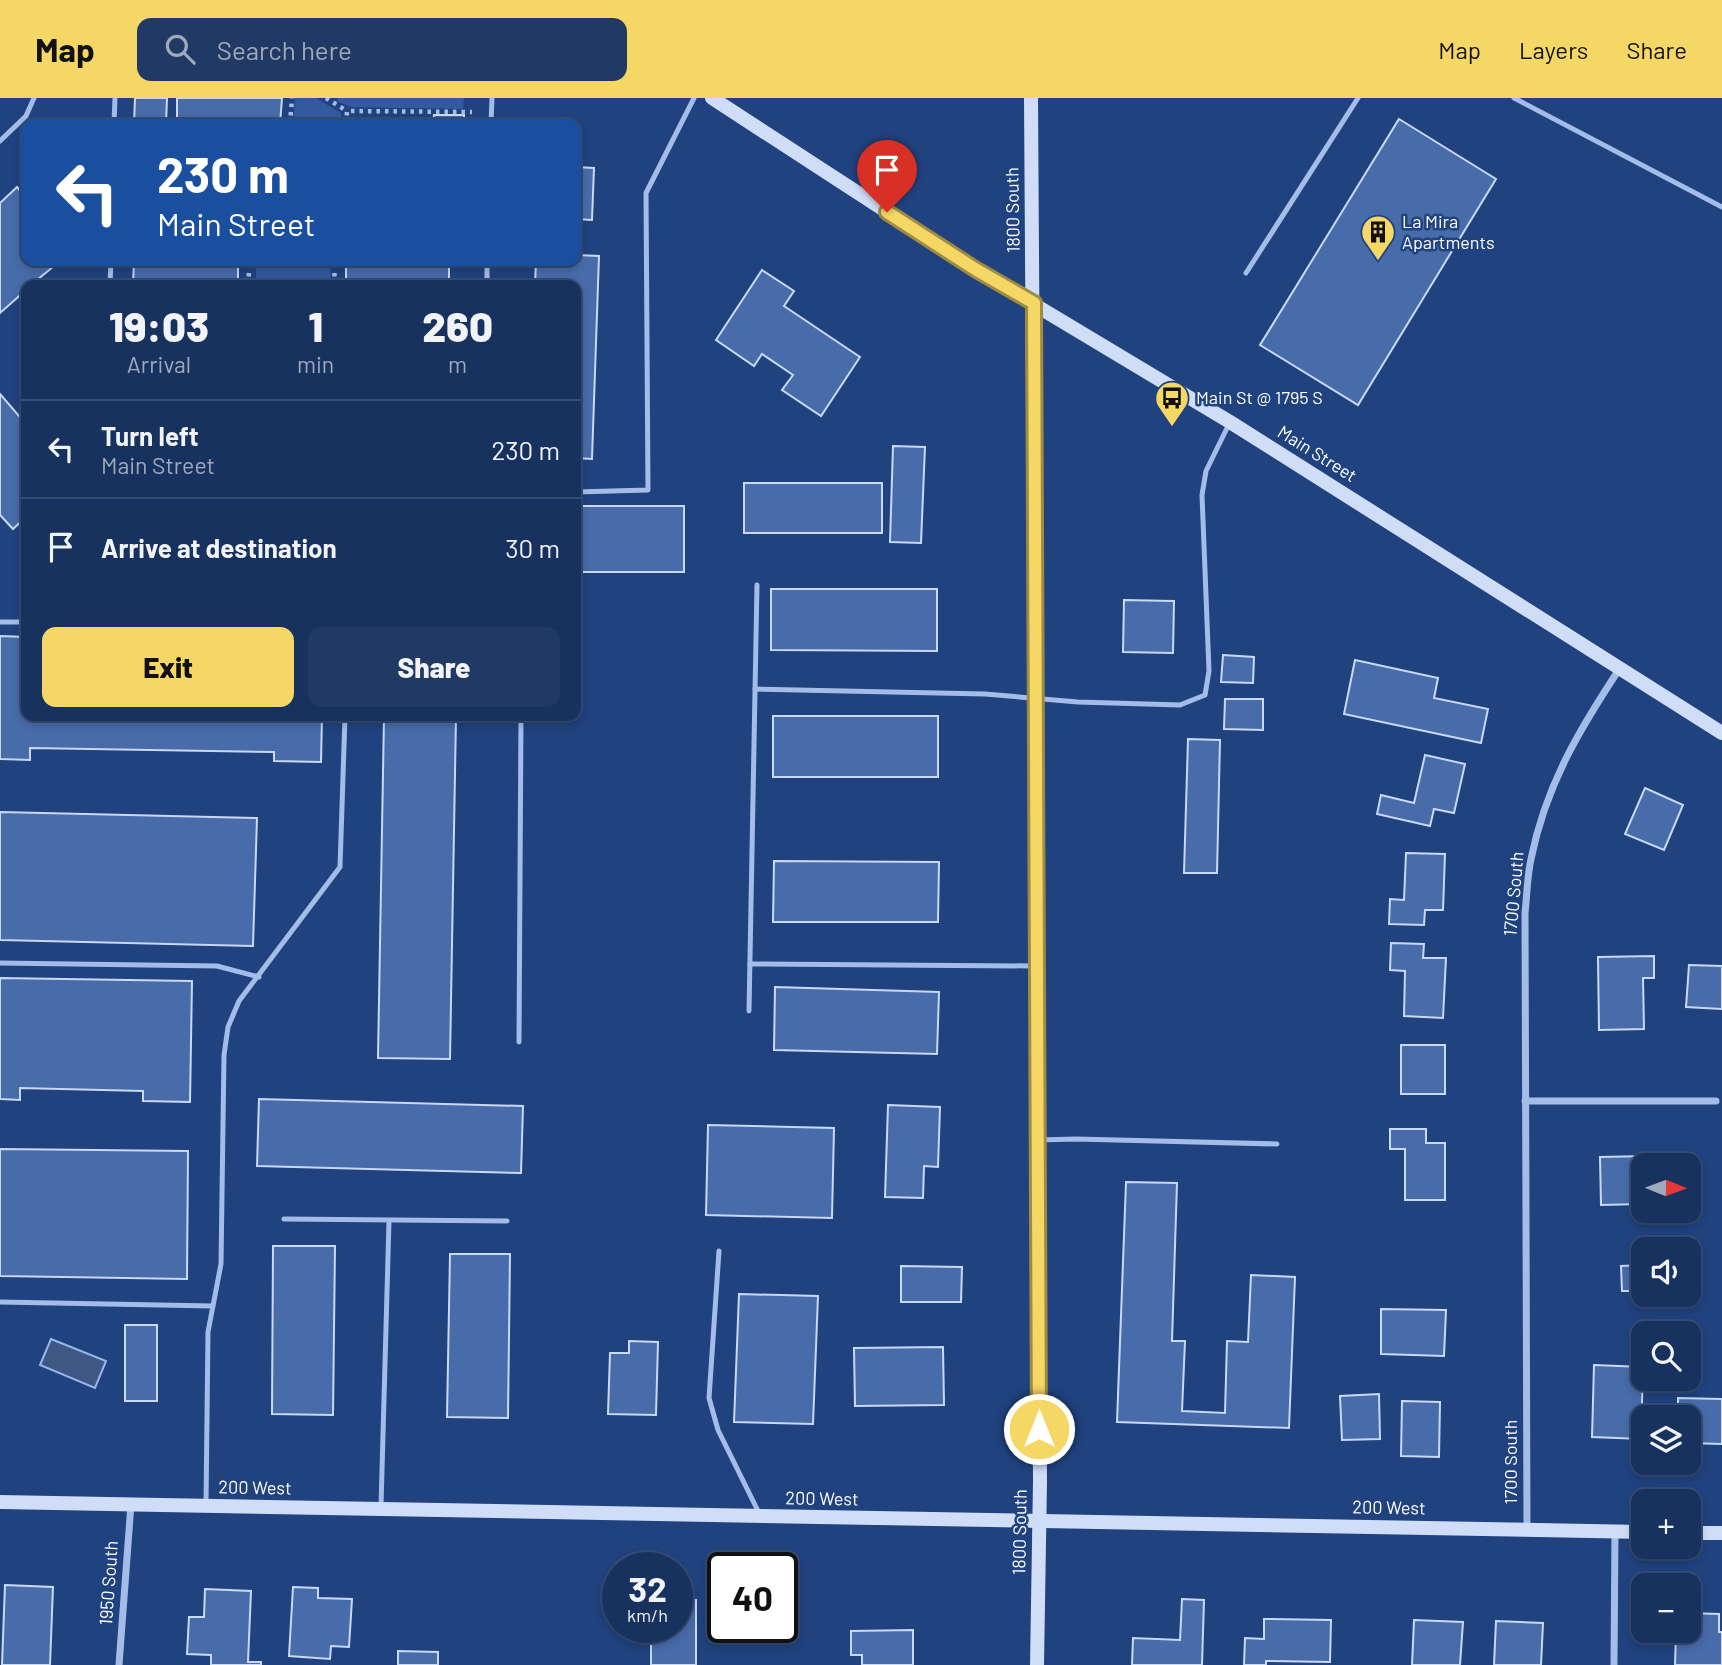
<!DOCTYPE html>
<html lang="en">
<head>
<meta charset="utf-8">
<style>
  body { margin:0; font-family:Barlow,sans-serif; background:#213a65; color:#f1f3f6; height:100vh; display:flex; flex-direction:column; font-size:26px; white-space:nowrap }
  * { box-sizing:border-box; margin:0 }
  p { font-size:23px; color:#9faabd }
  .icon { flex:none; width:38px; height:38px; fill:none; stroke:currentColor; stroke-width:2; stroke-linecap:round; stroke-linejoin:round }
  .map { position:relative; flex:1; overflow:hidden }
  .drawer { position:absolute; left:21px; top:182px; width:560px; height:441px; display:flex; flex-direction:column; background:#18325f; border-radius:14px; box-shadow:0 4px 10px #0003,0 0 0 2px #364d74 }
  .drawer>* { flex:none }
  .banner { position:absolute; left:21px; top:21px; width:560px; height:147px; border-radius:14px; box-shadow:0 4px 10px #0003,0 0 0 2px #364d74; background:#1a4fa0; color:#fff; overflow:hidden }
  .needle { width:46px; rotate:91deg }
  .controls { position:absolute; left:1631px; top:1055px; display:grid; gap:14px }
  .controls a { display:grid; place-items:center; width:70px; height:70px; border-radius:14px; background:#18325f; box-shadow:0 4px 10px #0003,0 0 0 2px #364d74; font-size:35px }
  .speed { position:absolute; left:602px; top:1454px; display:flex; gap:14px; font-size:35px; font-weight:700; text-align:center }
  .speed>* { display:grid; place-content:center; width:91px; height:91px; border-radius:50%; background:#18325f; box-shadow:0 4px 10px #0003,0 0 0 2px #364d74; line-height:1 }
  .speed small { font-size:18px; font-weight:400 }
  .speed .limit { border:4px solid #111; border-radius:10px; background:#fff; color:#111 }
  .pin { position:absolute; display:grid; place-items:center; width:60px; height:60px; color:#fff; margin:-72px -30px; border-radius:50% 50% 50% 0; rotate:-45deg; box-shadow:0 0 7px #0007 }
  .pin .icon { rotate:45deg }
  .me { position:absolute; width:77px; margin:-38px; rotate:0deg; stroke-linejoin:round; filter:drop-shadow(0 0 5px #0008) }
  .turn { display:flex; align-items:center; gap:24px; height:147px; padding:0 21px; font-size:32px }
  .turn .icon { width:91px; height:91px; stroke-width:2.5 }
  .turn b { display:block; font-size:49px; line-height:60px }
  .eta { display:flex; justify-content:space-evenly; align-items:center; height:119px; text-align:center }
  .eta b { font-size:42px; font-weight:800; line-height:49px }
  .primary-button { display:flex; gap:14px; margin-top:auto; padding:14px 21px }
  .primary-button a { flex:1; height:80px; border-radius:14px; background:#f5d765; color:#111; font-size:28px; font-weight:800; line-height:80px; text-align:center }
  .primary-button a+a { background:#213a65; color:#f1f3f6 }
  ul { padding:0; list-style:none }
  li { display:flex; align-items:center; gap:21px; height:98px; padding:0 21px; border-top:2px solid #364d74 }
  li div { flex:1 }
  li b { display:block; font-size:26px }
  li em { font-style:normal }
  header { display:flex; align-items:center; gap:42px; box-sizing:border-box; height:98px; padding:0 35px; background:#f5d765; color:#111 }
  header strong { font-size:33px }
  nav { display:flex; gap:38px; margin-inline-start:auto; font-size:24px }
  .search { width:490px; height:63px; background:#213a65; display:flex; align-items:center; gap:18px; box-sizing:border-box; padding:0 24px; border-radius:14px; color:#9faabd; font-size:26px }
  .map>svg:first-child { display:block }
</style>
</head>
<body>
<header>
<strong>Map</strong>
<div class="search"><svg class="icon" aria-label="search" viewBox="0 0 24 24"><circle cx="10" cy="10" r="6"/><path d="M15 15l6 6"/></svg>Search here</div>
<nav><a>Map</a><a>Layers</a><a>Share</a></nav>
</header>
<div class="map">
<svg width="1722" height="1567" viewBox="0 0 1722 1567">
  <rect width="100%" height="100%" fill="#20427f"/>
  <g fill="#335a9d">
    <polygon points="295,0 316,0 341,15 341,26 293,26"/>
    <polygon points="338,0 464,0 463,11 351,9 337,3"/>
    <polygon points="256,163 331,163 330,187 256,187"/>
  </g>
  <polygon fill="#3e5784" stroke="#98b7e9" stroke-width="2" points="51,1241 106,1263 95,1290 40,1267"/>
  <g fill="#486ba9" stroke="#c8d9f6" stroke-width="2">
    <polygon points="135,0 167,0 166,26 134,26"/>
    <polygon points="177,0 282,0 280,26 177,26"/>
    <polygon points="434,17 464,17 464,26 433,26"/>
    <polygon points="1399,21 1496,81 1358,307 1260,247"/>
    <polygon points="360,23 427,25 427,26 360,26"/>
    <polygon points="576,69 594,70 592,122 576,121"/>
    <polygon points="17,89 26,100 26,163 60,163 31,187 26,187 26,192 0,215 0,105"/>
    <polygon points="576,157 599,158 592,361 576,360 576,187 535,187 536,163 576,163"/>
    <polygon points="134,163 238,163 238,187 133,187"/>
    <polygon points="386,163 410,163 410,168 449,168 449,187 346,187 346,166 386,165"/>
    <polygon points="762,172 794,193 784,208 860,259 821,318 782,292 793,277 762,256 754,268 716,242"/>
    <polygon points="0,296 26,326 26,419 13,431 0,417"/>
    <polygon points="893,348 925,349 921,445 890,444"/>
    <rect x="744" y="385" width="138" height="50"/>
    <rect x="576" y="408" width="108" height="66"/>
    <polygon points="771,491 937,491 937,553 771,552"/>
    <polygon points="1124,502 1174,503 1173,555 1123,554"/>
    <polygon points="0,538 26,539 26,618 322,618 321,664 274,663 274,654 30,650 30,662 0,661"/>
    <polygon points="1223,557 1254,559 1253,585 1221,584"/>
    <polygon points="1355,562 1438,580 1434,600 1488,611 1481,645 1344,616"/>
    <polygon points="1225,601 1263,601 1263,632 1224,631"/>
    <polygon points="384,618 456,618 450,961 378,960"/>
    <rect x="773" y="618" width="165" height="61"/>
    <polygon points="1188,641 1220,642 1217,775 1184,775"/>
    <polygon points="1425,657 1465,666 1454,715 1434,711 1430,728 1377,716 1381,697 1414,705"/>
    <polygon points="1645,690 1683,707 1664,752 1625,736"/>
    <polygon points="0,714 257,720 253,848 0,842"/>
    <polygon points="1406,755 1445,756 1443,812 1425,812 1424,827 1389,826 1390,801 1404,802"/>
    <polygon points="774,763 939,764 938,824 773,824"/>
    <polygon points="1391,845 1424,846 1423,860 1446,860 1443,920 1404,918 1405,873 1390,872"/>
    <polygon points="1654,858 1654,880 1643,880 1644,931 1599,932 1598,859"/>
    <polygon points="1689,867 1722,868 1722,911 1686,909"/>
    <polygon points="0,880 192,883 190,1004 143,1003 143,993 20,990 20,1002 0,1001"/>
    <polygon points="775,889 939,894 937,956 774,952"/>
    <rect x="1401" y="947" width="44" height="49"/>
    <polygon points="259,1001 523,1008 521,1075 257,1068"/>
    <polygon points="888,1007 940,1009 938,1069 924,1068 923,1100 885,1099"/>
    <polygon points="708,1027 834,1030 832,1120 706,1117"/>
    <polygon points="1390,1031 1426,1031 1426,1045 1445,1045 1445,1102 1405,1102 1405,1051 1390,1051"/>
    <polygon points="0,1051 188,1053 187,1181 0,1178"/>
    <polygon points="1646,1058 1646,1068 1643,1068 1643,1106 1601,1107 1600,1059"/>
    <polygon points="1126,1084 1177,1085 1172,1243 1185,1243 1182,1313 1225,1315 1227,1243 1248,1244 1251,1177 1295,1179 1289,1330 1117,1324"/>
    <polygon points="273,1148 335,1148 333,1317 272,1316"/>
    <polygon points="450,1156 510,1156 508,1320 447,1319"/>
    <polygon points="1643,1167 1643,1193 1622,1193 1621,1168"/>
    <polygon points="901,1168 962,1169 961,1204 901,1204"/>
    <polygon points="739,1196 818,1198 813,1326 734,1324"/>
    <polygon points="1381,1211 1446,1212 1444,1258 1381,1256"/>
    <rect x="125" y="1227" width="32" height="76"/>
    <polygon points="629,1243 658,1244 656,1317 608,1316 610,1255 629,1255"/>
    <polygon points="943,1249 944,1307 855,1308 854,1250"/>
    <polygon points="1594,1267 1643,1269 1641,1341 1592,1339"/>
    <polygon points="1379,1296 1380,1341 1342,1342 1340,1298"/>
    <polygon points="1678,1300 1722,1301 1722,1346 1689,1345 1689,1320 1678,1320"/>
    <polygon points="1402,1303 1440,1304 1439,1359 1401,1358"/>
    <polygon points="5,1487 53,1489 50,1567 2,1567"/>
    <polygon points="293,1489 318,1490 318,1500 352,1501 349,1549 331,1548 330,1561 289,1558"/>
    <polygon points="205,1491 251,1493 248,1564 261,1564 261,1567 211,1567 211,1557 187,1556 189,1519 204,1519"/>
    <polygon points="1182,1501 1204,1502 1202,1567 1132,1567 1133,1540 1180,1542"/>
    <polygon points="677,1502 696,1502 696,1567 651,1567 651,1530 677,1530"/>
    <polygon points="1689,1515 1719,1516 1719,1534 1722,1534 1722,1567 1675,1567 1676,1533 1689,1533"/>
    <polygon points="1264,1521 1331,1522 1330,1564 1266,1563 1266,1567 1244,1567 1245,1540 1264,1541"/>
    <polygon points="1414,1522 1463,1524 1460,1567 1412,1567"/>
    <polygon points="1496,1523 1543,1525 1541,1567 1494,1567"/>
    <polygon points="913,1532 913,1567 862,1567 862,1557 851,1557 851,1533"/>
    <polygon points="398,1553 438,1554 438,1567 398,1567"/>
  </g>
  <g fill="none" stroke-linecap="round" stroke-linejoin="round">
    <g stroke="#a4bde8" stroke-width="4.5" stroke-dasharray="3.5 5" stroke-linecap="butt">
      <polyline points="326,0 347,13"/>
      <polyline points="290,26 292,0"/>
      <polyline points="346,26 347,13 472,14"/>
      <polyline points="248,187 250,163"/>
      <polyline points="334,187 335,163"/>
    </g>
    <g stroke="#a4bde8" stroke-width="5">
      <polyline points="1514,0 1722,109"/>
      <polyline points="114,26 115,0"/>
      <polyline points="491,26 492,0"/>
      <polyline points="0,43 26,18 34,0"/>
      <polyline points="1246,175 1358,0"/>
      <polyline points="110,187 111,163"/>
      <polyline points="487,187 487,163"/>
      <polyline points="576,394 648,392 646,95 694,0"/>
      <polyline points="0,524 26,524"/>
      <polyline points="755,591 985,596 1078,604 1180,607 1205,597 1209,573 1202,397 1206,373 1230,324"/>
      <polyline points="0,865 217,868 259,879"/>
      <polyline points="750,866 1034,868"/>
      <polyline points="749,913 757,487"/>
      <polyline points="519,944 521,618"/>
      <polyline points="1038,1042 1076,1041 1277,1046"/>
      <polyline points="284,1121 507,1123"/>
      <polyline points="719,1153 709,1300 718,1332 760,1417"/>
      <polyline points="0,1204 213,1208"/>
      <polyline points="206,1406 208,1234 221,1166 224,957 228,929 239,903 340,769 345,618"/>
      <polyline points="381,1408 389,1123"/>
    </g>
    <g stroke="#a4bde8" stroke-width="7">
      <polyline points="1525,1003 1716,1003"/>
      <path d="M1527 1432 1525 815C1527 798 1527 779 1531 761 1546 687 1579 632 1620 570"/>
      <polyline points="119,1567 131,1406"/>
      <polyline points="1614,1567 1615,1433"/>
    </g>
    <g stroke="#cfddf6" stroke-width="14">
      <polyline points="712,0 975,171 1230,324 1722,635"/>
      <polyline points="1031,0 1040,1383 1037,1567"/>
      <polyline points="0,1404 1643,1434"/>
      <polyline points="1689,1435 1722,1435"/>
    </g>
  </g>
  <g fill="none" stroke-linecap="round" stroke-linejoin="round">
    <g stroke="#9f8c42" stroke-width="18">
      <polyline id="route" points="887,114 975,171 1034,205 1039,1331"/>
    </g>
    <use href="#route" stroke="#f5d765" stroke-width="12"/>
  </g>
  <defs>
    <g id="building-pin" transform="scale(1.75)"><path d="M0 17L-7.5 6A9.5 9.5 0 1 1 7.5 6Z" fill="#f5d765" stroke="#20427f"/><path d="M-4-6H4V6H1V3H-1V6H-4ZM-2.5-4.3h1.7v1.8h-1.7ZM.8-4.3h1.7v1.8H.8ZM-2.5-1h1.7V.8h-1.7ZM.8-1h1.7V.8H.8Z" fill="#111"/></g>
    <g id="bus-pin" transform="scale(1.75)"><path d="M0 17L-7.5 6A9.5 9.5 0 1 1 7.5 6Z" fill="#f5d765" stroke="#20427f"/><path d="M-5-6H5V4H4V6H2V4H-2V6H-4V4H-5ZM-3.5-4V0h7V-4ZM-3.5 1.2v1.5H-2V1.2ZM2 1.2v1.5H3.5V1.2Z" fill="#111"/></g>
  </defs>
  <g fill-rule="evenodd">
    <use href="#building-pin" x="1378" y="134"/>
    <use href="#bus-pin" x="1172" y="300"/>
  </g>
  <g text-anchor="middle" stroke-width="5" stroke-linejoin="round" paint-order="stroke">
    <g font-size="18" fill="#fff" stroke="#20427f">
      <text transform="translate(1013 112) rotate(-91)" y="6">1800 South</text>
      <text transform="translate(1317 356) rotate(32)" y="6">Main Street</text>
      <text transform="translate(1514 796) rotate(-85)" y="6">1700 South</text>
      <text transform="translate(1511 1364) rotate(-90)" y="6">1700 South</text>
      <text transform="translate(255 1390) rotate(1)" y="6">200 West</text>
      <text transform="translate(822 1401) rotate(1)" y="6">200 West</text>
      <text transform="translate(1389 1410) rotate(1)" y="6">200 West</text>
      <text transform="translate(1020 1434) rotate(-89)" y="6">1800 South</text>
      <text transform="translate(109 1485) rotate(-86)" y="6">1950 South</text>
    </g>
    <g font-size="18" fill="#fff" stroke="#20427f" text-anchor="start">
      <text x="1402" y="130">La Mira<tspan x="1402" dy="21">Apartments</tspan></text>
      <text x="1196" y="306">Main St @ 1795 S</text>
    </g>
  </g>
</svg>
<div class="controls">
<a><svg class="needle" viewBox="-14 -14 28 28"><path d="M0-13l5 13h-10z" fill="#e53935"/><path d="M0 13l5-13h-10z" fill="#9faabd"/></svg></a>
<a><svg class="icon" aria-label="sound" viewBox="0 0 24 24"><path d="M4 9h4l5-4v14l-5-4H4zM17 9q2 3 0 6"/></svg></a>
<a><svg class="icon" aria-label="search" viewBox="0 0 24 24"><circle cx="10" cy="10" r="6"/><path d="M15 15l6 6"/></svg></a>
<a><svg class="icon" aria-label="layers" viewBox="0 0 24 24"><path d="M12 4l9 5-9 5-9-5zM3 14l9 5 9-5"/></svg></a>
<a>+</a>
<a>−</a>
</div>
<div class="speed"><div>32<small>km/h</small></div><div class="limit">40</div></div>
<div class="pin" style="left:887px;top:114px;background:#d93025"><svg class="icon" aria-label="arrive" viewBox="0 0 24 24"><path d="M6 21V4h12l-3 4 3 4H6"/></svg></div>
<svg class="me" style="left:1039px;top:1331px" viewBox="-20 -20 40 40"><circle r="17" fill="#f5d765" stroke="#fff" stroke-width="3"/><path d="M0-11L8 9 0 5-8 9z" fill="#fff"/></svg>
<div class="banner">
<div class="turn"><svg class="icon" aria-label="left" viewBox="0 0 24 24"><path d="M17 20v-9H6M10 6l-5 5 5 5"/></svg><div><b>230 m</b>Main Street</div></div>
</div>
<section class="drawer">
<div class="eta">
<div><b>19:03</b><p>Arrival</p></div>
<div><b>1</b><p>min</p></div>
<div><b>260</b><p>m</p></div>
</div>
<ul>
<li><svg class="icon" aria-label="left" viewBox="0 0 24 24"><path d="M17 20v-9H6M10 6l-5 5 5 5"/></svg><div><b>Turn left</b><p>Main Street</p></div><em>230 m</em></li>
<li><svg class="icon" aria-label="arrive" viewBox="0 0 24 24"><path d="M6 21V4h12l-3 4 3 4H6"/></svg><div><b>Arrive at destination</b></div><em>30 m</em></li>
</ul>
<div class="primary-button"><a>Exit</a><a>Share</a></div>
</section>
</div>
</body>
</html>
